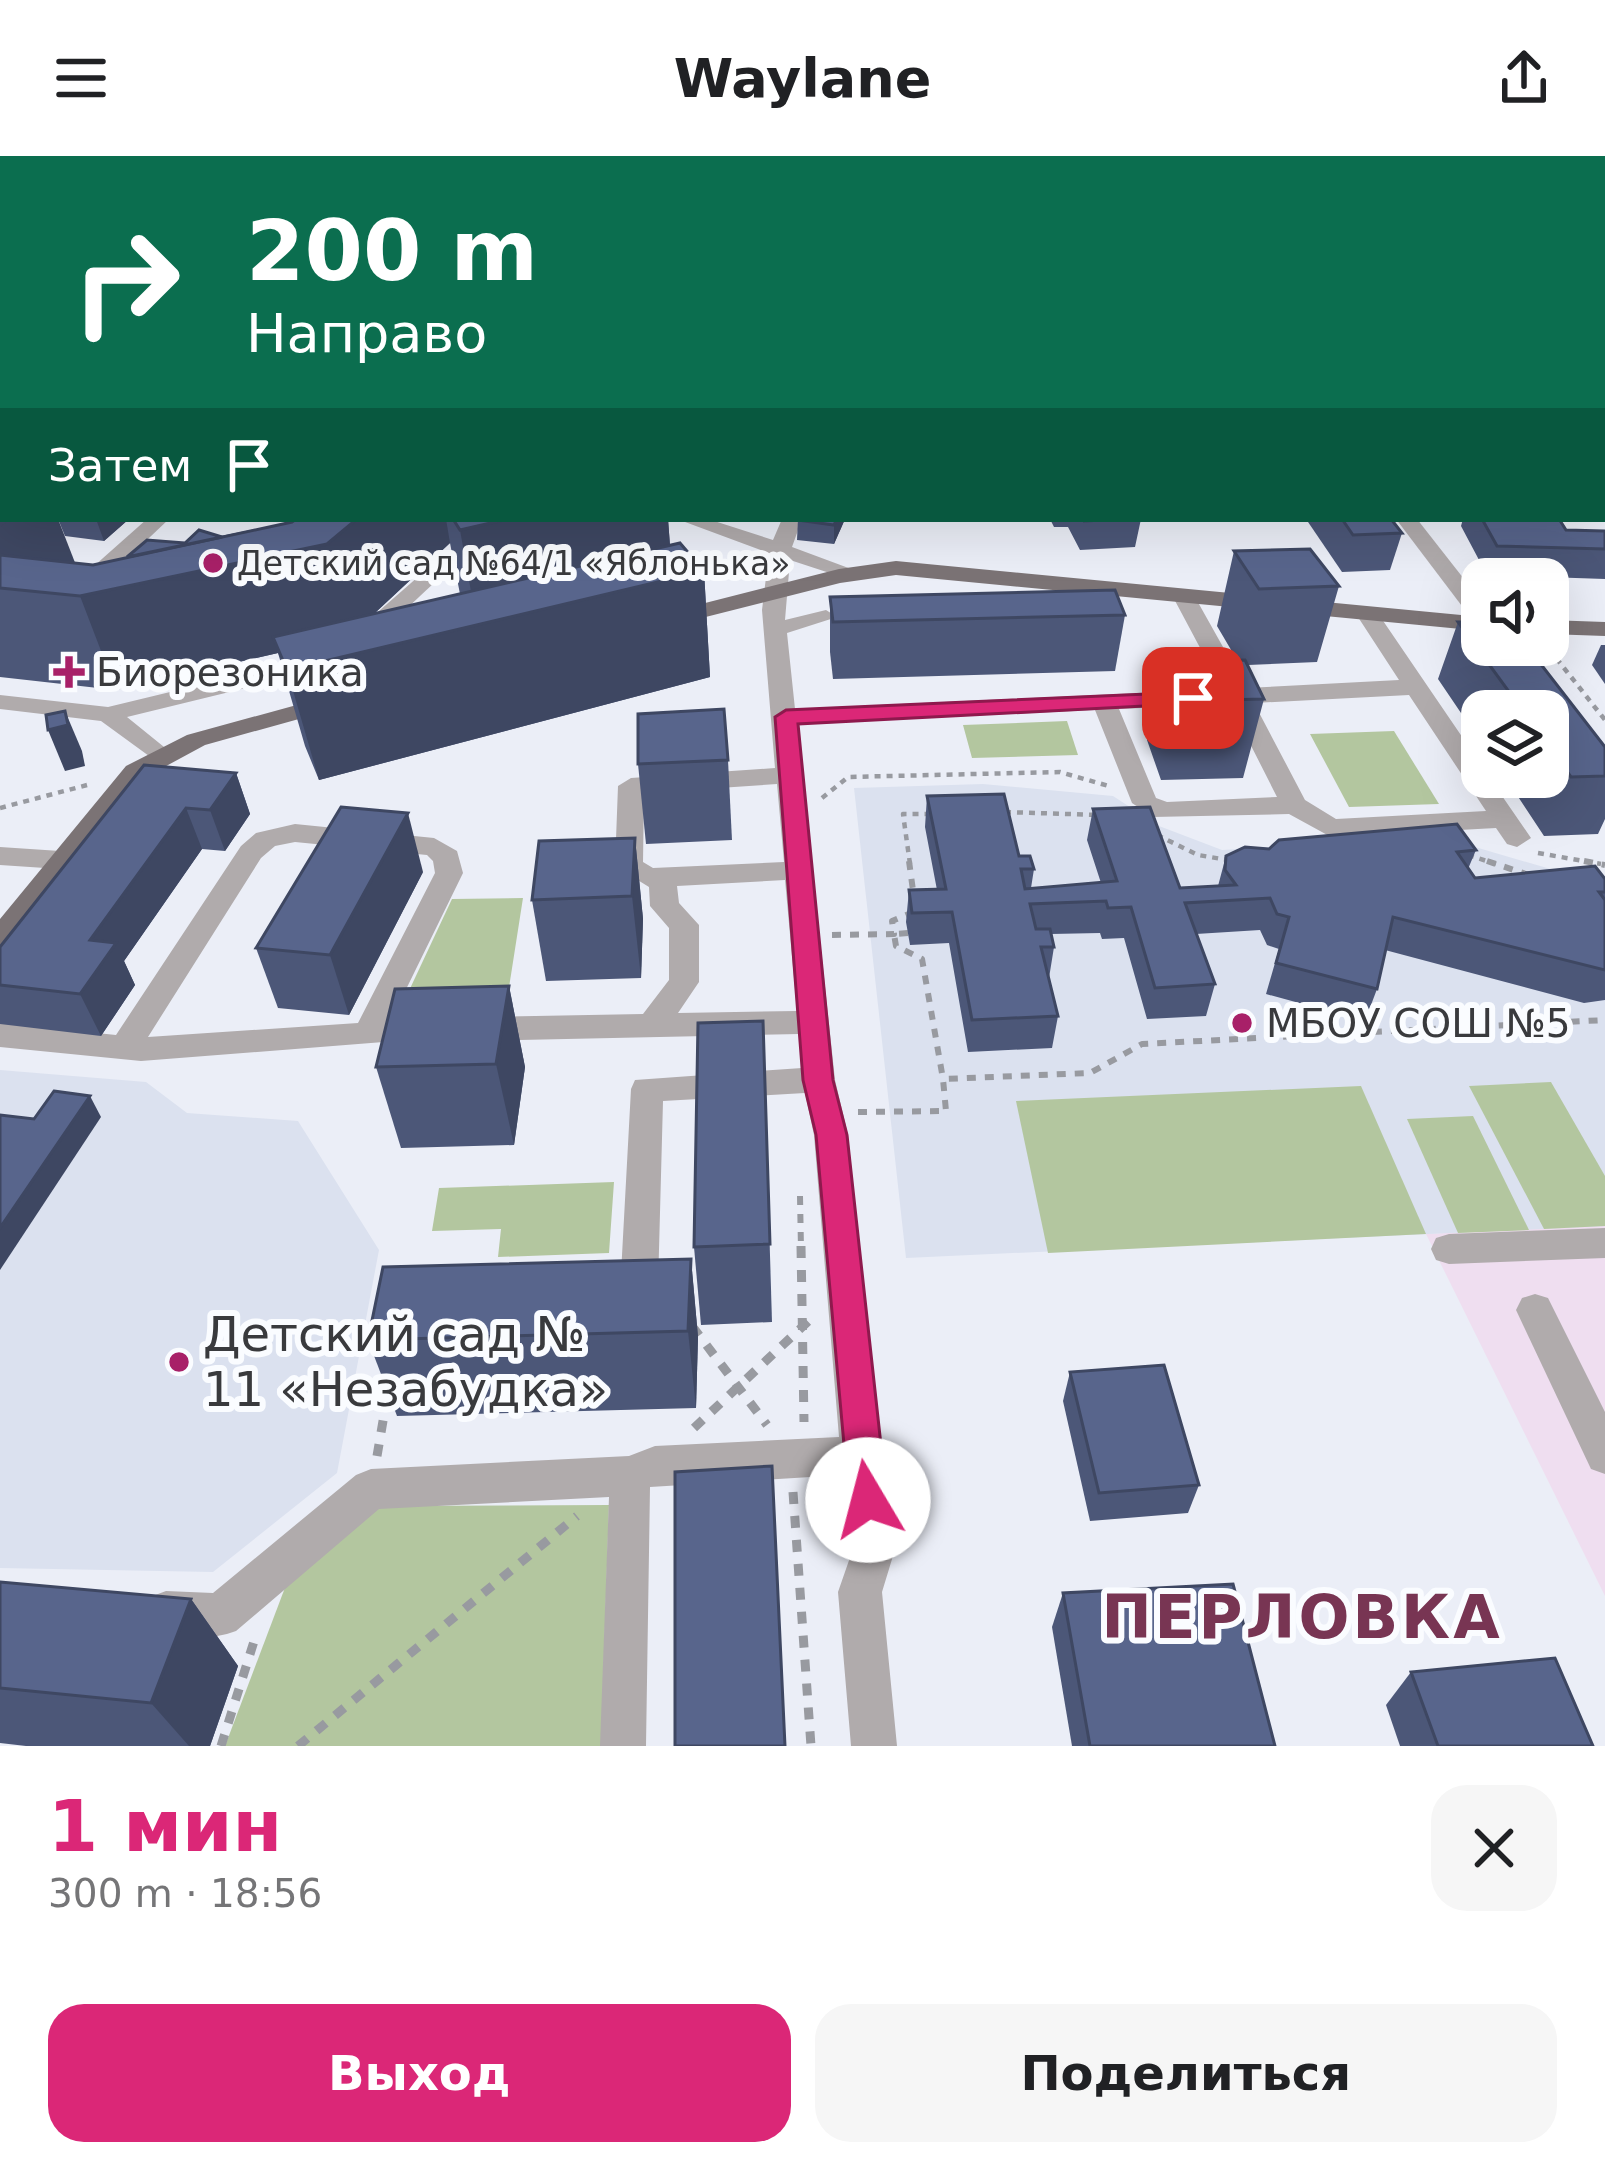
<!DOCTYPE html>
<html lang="ru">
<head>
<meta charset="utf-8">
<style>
  body { margin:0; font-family:"DejaVu Sans",sans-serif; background:#f6f6f6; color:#202124; height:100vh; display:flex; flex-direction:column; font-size:45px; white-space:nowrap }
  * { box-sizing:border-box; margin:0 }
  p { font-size:39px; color:#757577 }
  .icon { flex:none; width:66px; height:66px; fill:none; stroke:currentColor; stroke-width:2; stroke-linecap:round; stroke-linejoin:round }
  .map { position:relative; height:1590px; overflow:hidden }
  .details { display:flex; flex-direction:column; background:#fff; flex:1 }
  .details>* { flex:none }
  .top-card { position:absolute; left:0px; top:0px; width:1605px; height:366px; box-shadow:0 12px 48px #0002; background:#0b6e4f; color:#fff; overflow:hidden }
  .tools { position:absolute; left:1461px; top:402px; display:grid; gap:24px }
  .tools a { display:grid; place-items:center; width:108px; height:108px; border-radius:24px; background:#fff; box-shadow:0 12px 48px #0002; font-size:60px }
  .pin { position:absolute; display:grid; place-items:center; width:102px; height:102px; color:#fff; margin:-51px; border-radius:24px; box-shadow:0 6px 18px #0006 }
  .me { position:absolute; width:132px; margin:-66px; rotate:352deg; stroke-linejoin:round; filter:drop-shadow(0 0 9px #0008) }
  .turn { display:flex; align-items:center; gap:42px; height:252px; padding:0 48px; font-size:54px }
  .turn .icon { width:156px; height:156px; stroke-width:2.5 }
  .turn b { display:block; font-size:84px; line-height:102px }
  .then { display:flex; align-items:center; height:114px; padding:0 48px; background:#0003; gap:24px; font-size:45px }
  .round { display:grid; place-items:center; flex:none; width:126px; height:126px; border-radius:36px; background:#f6f6f6 }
  .head { display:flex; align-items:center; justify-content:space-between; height:204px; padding:0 48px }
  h1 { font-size:72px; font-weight:700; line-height:90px; color:#db2777 }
  .primary-button { display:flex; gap:24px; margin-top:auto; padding:24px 48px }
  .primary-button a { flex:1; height:138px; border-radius:36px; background:#db2777; color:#fff; font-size:48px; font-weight:700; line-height:138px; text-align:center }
  .primary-button a+a { background:#f6f6f6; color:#202124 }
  header { display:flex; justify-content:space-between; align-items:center; height:156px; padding:0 48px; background:#fff; font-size:54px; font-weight:700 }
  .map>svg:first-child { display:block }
</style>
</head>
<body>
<header><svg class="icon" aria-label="menu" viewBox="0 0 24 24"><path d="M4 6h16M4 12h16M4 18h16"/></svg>Waylane<svg class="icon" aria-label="share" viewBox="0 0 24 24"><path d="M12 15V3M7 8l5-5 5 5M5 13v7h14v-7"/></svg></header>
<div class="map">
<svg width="1605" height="1590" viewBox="0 0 1605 1590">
  <rect width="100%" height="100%" fill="#ebeef7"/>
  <polygon fill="#efdef0" points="1605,1069 1605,1440 1426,1078"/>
  <g fill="#dbe1ef">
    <polygon points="983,628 1113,640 1159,670 1222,694 1441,681 1605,729 1605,1070 906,1102 854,632"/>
    <polygon points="0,914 146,926 187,957 298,965 379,1094 337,1317 213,1416 0,1412"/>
  </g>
  <g fill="#b3c69f">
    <polygon points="1067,565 1078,599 972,602 963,569"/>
    <polygon points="1394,575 1439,648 1349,651 1310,578"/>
    <polygon points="523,742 505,857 399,856 452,743"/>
    <polygon points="1551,926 1605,1020 1605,1070 1544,1073 1469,930"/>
    <polygon points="1361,930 1426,1078 1048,1097 1016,945"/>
    <polygon points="1473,960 1529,1074 1458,1077 1407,963"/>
    <polygon points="614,1026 609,1097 498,1101 501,1073 432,1075 439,1032"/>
    <polygon points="609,1349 601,1590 225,1590 286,1429 375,1350"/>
  </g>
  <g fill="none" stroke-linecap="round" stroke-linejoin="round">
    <rect fill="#68a5aa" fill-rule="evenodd" x="1602" y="91" width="3" height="18"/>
    <polyline stroke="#989aa0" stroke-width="3" stroke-dasharray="4.5 4.5" stroke-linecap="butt" points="362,3 368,0"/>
    <g stroke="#989aa0" stroke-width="4.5" stroke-dasharray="6 6" stroke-linecap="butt">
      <polyline points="1549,493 1605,564"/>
      <polyline points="822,642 848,621 1060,616 1112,631"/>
      <polyline points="0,652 91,628"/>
      <polyline points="1005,656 1099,659"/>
      <polyline points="1157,679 1198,699 1228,704"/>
      <polyline points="1538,697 1601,708"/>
      <polyline points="1468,699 1496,708"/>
      <polyline points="910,708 903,658 931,658"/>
    </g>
    <g stroke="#989aa0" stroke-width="6" stroke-dasharray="9 9" stroke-linecap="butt">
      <polyline points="909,705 914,742"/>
      <polyline points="1487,705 1529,719"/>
      <polyline points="1584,705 1605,709"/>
      <polyline points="908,777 894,778 896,790 922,803 943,923"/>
      <polyline points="832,779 894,778 892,765 911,757"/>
      <polyline points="858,956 946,955 943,923 1090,917 1142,888 1605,864"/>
      <polyline points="800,1040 801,1093"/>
    </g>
    <g stroke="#989aa0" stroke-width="9" stroke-dasharray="12 12" stroke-linecap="butt">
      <polyline points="801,1090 804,1266"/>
      <polyline points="692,1170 767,1269"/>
      <polyline points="694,1272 816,1158"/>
      <polyline points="377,1300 389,1230"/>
      <polyline points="793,1336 811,1590"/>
      <polyline points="221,1590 256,1479"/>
      <polyline points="298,1590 577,1360"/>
    </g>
    <g fill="#b0abac" fill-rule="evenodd">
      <polygon points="230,0 246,0 227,3"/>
      <polygon points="1174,0 1198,0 1171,3"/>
      <polygon points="1439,0 1463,0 1466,3 1442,3"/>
      <polygon points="1551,0 1578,0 1548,3"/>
      <polygon points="1602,43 1605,44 1605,52 1602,51"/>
      <rect x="1602" y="69" width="3" height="9"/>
      <polygon points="3,125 3,135 0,136 0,126"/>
      <polygon points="1602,176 1605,177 1605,187 1602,186"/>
      <polygon points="147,363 169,363 92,436 76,436 76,426"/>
      <path d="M677 363H708L773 384 782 363H802L792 391 862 417 851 424 790 404 785 464 826 454 837 461 787 477 795 553 1222 533 1173 441 1184 434 1195 441 1246 532 1399 524 1356 458 1367 451 1375 453 1482 610V621H1489L1531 682 1517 691 1507 688 1496 672 1331 681 1289 658 1153 661 1132 647 1095 554 797 568 835 924 848 979 881 1299 896 1390 882 1436 897 1590H851L838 1436 854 1390 843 1319 650 1331 646 1590H600L609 1341 379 1353 236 1475C210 1485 175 1483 150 1473L144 1457 150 1441 166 1435 213 1437 356 1319 371 1313 629 1300 655 1290 839 1281 814 979 805 937 663 945 658 1131 652 1142 626 1148 613 1143 607 1132 613 1121 621 1118 631 933 635 924 802 912 799 878 477 885 466 881 461 873 466 865 477 861 643 858 669 824V772L650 750 649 731 615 710 618 630 631 622 775 612 762 454 769 397ZM1409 539 1486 655 1336 663 1305 644 1254 547ZM1230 548 1277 641 1167 646 1156 642 1119 553ZM777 628 784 706 653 712 643 706 644 637ZM785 724 797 855 678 857 699 826V769L679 747 677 730Z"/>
      <polygon points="1396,363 1417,363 1482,446 1482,468 1474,466"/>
      <polygon points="443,399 454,406 451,411 371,486 355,486 355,476"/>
      <polygon points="323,499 335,506 331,511 127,561 169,595 173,600 160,608 101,565 0,553 0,539 108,551"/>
      <path d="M295 668 434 682 457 695 463 717 391 864 434 866 439 874 434 882 141 905 0 891V867L116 879 241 690 256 677ZM295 686 427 699 433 705 435 717 358 867 148 881 261 702 275 690Z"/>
      <polygon points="0,691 60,695 74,704 60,713 0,709"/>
      <polygon points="1605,1072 1605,1102 1449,1108 1436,1104 1431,1093 1436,1082 1449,1078"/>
      <polygon points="1535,1138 1548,1142 1605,1256 1605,1318 1591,1313 1516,1154 1522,1142"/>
    </g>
    <g fill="#7b7375" fill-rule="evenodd">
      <rect x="0" y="9" width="3" height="8"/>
      <polygon points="896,405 1482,461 1482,475 896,419 840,427 670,470 659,463 662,458 839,413"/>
      <polygon points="1548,464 1605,466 1605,480 1548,478"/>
      <polygon points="333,539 342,541 342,551 205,589 144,622 11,790 0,793 0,763 126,610 187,579"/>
    </g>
    <g fill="#685f61" fill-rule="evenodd">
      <polygon points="144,0 191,0 193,3 146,3"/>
      <polygon points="0,1 9,3 3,3 3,11"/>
      <polygon points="1602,129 1605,130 1605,142 1602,141"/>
    </g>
    <g stroke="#4e4f53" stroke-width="6">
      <g id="rail">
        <polyline points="275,3 280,0"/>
        <polyline points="304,3 308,0"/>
        <polyline points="331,3 335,0"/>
      </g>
    </g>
    <use href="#rail" stroke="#fafcff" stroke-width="4.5" stroke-dasharray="14" stroke-linecap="butt"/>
  </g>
  <g fill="#4c5778" fill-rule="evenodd">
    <polygon points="0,32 3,71 3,113 0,113"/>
    <path d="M0 255H3V363L75 407 93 409 185 387 292 366 296 363H668L670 389 704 415 710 521 319 624 305 590 278 497 116 534 0 521ZM450 387 460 438 374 458Z"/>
    <polygon points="58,363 129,363 104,385 65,380"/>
    <polygon points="798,363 845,363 834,388 797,384"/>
    <polygon points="1050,363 1141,363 1135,391 1080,394 1068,371 1054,371"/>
    <polygon points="1306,363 1391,363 1402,377 1390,414 1342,416"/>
    <polygon points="1463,363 1559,363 1566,374 1605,375 1605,423 1487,419 1461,370"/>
    <polygon points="1234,395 1339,430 1317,506 1248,509 1264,543 1243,622 1161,624 1147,584 1163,506 1237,504 1217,470"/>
    <polygon points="830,441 1125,459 1115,515 833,523 830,496"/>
    <polygon points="1458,466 1605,591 1605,663 1598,678 1544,680 1505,621 1548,621 1548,555 1482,555 1482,588 1438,523"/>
    <polygon points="1601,489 1605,489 1605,528 1592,509"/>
    <polygon points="728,604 732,684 646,688 638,608"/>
    <polygon points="144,609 236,617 250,658 225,695 202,693 124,805 135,829 101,880 0,868 0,791"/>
    <polygon points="927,640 1019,700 1034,713 1031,732 1101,727 1087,684 1093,653 1180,732 1218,730 1226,700 1269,693 1476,694 1468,713 1475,722 1605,723 1605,844 1584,847 1385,794 1377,833 1365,865 1266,838 1279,793 1267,789 1260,774 1196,778 1215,828 1206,860 1147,863 1124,782 1102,783 1100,777 1051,778 1054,791 1049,822 1058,860 1052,892 968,896 949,787 910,789 906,766 909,734 937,734 925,671"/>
    <polygon points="635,682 643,763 641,822 546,825 532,744"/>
    <polygon points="423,716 349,859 278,852 256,792"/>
    <polygon points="509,830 525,911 514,989 401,992 376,911"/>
    <polygon points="763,865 772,1166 701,1169 694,1091"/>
    <polygon points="691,1103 698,1181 696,1252 397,1260 368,1184"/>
    <polygon points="1070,1216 1199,1329 1188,1357 1090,1365 1063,1245"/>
    <polygon points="0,1426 191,1443 238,1510 210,1590 26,1590 0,1587"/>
    <polygon points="1063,1437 1275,1590 1072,1590 1052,1471"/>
    <polygon points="1411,1516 1593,1590 1400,1590 1386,1549"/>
  </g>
  <g fill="#3e4762">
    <polygon points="3,53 3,71 0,72 0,55"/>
    <polygon points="8,363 58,363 81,422 0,432 0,369"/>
    <polygon points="96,363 129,363 104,385"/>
    <polygon points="357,363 446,363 450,387 350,480 273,481 278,497 116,534 80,440"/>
    <polygon points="508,363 668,363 672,418 704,415 710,521 319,624 287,514 477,469 460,374"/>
    <polygon points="837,363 845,363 834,388 834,369"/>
    <polygon points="65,555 82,595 85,610 65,615 48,574"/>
    <polygon points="236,617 250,658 225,695 210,654"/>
    <polygon points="186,652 202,693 124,805 135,829 101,880 80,838 90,784"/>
    <polygon points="408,657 423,716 349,859 330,799"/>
    <polygon points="635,682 643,763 641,822 632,740"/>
    <polygon points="509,830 525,911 514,989 496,908"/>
    <polygon points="90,940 101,961 0,1114 0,1072"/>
    <polygon points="691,1103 698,1181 696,1252 688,1175"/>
    <polygon points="191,1443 238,1510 210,1590 189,1590 151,1547"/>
  </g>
  <g fill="#58658c" stroke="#3e4762" stroke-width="3">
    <polygon points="0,255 3,255 3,301 0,303"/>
    <polygon points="0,328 3,328 3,363 8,363 0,369"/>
    <polygon points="296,363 357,363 327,388 80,440 0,432 0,399 93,409 292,366"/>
    <polygon points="453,363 508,363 460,374"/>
    <polygon points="798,363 837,363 834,369 797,364"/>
    <polygon points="1083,363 1127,363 1084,365"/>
    <polygon points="1342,363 1391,363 1402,377 1353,379"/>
    <polygon points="1482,363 1559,363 1566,374 1605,375 1605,393 1497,390"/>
    <polygon points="199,374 222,381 127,401 147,384 185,387"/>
    <polygon points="680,387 704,415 287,514 273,481"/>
    <polygon points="1310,393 1339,430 1259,433 1234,395"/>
    <polygon points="1115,434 1125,459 833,466 830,441"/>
    <polygon points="1458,466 1482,466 1482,489 1526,489 1605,591 1605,620 1571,621 1548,589 1548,555 1523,555"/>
    <polygon points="1245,504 1264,543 1178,545 1163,506"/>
    <polygon points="724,553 728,604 638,608 638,558"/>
    <polygon points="65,555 68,569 48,574 46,559"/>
    <polygon points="144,609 236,617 210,654 186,652 90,784 116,787 80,838 0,829 0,791"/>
    <polygon points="1004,638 1019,700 1030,700 1034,713 1021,713 1025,733 1117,725 1093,653 1150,651 1180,732 1236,729 1225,714 1226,700 1245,691 1269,693 1279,684 1457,668 1476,694 1457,696 1475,722 1595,710 1605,723 1605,736 1599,736 1605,744 1605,814 1393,761 1377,833 1276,807 1289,761 1277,758 1270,742 1185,747 1215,828 1155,832 1131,751 1108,752 1106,745 1030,748 1036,773 1050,773 1054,791 1041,791 1058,860 972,864 952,756 912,757 909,734 946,733 927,640"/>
    <polygon points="341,651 408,657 330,799 256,792"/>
    <polygon points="635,682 632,740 532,744 539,685"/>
    <polygon points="509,830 496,908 376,911 395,833"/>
    <polygon points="763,865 770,1088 694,1091 698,867"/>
    <polygon points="54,935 90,940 0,1072 0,959 34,963"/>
    <polygon points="691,1103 688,1175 368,1184 383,1111"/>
    <polygon points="1164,1209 1199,1329 1099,1337 1070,1216"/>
    <polygon points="772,1310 785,1590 675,1590 675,1316"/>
    <polygon points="0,1426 191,1443 151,1547 0,1532"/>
    <polygon points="1233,1428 1275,1590 1090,1590 1063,1437"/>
    <polygon points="1555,1502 1593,1590 1438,1590 1411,1516"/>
  </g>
  <polygon fill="#db2777" stroke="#8e194d" stroke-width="3" points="1193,536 1205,542 1201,547 798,568 833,924 847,979 887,1344 881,1357 868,1363 854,1357 849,1344 816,979 803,924 775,561 786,554"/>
  <g fill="#a82068" stroke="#fafcff" stroke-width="4.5">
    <circle cx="213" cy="407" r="12"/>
    <path d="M63 498h12v12h12v12h-12v12h-12v-12h-12v-12h12z"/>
    <circle cx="1242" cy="867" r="12"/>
    <circle cx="179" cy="1206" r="12"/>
  </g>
  <g text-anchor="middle" stroke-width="12" stroke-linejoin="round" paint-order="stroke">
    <g font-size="33" fill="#393a3d" stroke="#fafcff" text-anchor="start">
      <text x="237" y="419">Детский сад №64/1 «Яблонька»</text>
    </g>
    <g font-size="39" fill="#393a3d" stroke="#fafcff" text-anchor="start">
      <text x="96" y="530">Биорезоника</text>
      <text x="1266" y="881">МБОУ СОШ №5</text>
    </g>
    <g font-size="48" fill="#393a3d" stroke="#fafcff" text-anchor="start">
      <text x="203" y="1195">Детский сад №<tspan x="203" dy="55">11 «Незабудка»</tspan></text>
    </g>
    <g font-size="60" font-weight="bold" letter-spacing="3" fill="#783553" stroke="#fafcff">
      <text x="1302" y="1482">ПЕРЛОВКА</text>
    </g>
  </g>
</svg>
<div class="tools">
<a><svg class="icon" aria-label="sound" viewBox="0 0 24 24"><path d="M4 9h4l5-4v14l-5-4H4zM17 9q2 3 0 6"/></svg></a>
<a><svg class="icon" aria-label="layers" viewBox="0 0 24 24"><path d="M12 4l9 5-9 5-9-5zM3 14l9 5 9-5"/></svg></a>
</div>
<div class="pin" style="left:1193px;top:542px;background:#d93025"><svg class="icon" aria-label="arrive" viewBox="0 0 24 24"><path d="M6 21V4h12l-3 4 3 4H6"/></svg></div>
<svg class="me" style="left:868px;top:1344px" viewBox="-20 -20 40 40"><circle r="19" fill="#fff"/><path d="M0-13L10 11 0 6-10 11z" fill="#db2777"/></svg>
<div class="top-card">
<div class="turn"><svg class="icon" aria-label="right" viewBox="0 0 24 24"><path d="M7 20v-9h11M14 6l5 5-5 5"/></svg><div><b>200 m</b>Направо</div></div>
<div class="then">Затем<svg class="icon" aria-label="arrive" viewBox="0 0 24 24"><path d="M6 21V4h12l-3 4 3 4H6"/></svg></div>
</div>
</div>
<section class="details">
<div class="head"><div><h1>1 мин</h1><p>300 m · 18:56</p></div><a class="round"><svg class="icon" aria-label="close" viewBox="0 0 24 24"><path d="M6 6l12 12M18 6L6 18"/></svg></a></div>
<div class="primary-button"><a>Выход</a><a>Поделиться</a></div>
</section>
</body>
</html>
